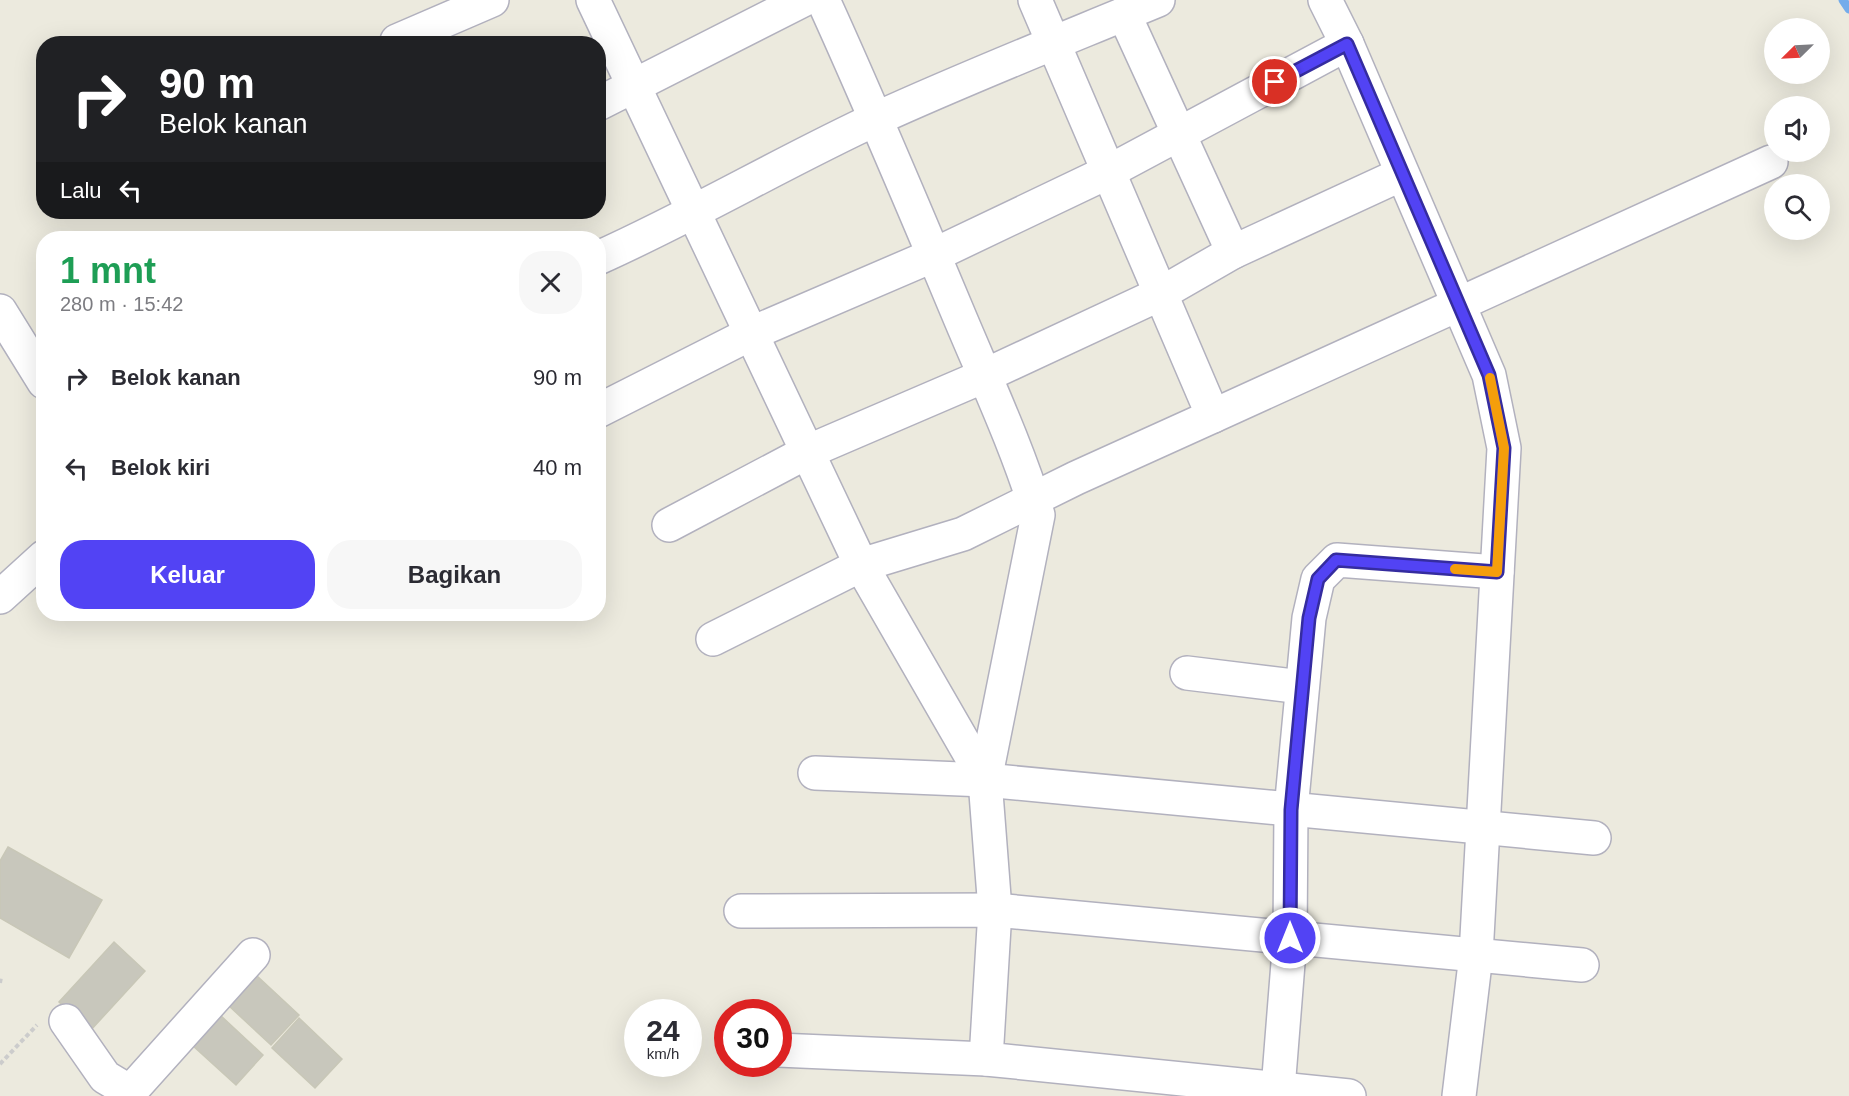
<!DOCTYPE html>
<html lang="id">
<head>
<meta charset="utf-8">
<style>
  body { margin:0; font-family:Helvetica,sans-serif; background:#f7f7f7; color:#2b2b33; height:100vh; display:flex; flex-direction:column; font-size:22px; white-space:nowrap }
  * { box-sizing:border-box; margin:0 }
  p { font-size:20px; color:#7c7c81 }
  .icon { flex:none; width:33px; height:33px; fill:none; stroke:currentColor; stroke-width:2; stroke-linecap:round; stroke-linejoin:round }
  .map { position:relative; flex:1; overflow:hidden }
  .details { position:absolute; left:36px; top:231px; width:570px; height:390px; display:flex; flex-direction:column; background:#fff; border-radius:24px; box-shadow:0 6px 24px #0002 }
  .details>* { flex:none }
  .top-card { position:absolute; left:36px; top:36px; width:570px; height:183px; border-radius:24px; box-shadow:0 6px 24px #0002; background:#202124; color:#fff; overflow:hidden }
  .needle { width:39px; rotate:246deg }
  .controls { position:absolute; left:1764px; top:18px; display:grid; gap:12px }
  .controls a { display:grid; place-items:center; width:66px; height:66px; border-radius:50%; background:#fff; box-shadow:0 6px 24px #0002; font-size:30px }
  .speed { position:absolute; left:624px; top:999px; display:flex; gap:12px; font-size:30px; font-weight:700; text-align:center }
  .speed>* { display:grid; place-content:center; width:78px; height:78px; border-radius:50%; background:#fff; box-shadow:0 6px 24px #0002; line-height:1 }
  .speed small { font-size:15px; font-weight:400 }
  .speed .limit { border:9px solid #d22; background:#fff; color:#111 }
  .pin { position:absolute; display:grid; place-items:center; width:51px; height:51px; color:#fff; margin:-26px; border:3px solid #fff; border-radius:50%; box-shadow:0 2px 6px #0007 }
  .me { position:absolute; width:66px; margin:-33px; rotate:0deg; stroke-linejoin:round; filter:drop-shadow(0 0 4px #0008) }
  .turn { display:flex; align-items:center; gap:21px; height:126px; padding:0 24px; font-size:27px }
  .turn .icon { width:78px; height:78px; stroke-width:2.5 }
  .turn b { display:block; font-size:42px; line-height:51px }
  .then { display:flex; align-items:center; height:57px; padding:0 24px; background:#0003; gap:12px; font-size:22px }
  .round { display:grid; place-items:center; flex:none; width:63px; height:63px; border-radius:24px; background:#f7f7f7 }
  .head { display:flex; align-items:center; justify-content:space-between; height:102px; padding:0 24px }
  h1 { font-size:36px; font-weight:700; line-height:45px; color:#1e9e55 }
  .action { display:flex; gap:12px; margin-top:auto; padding:12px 24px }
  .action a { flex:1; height:69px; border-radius:24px; background:#5243f4; color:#fff; font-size:24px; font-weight:700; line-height:69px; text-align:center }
  .action a+a { background:#f7f7f7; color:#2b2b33 }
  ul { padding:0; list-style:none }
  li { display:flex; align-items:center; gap:18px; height:90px; padding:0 24px }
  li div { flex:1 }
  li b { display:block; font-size:22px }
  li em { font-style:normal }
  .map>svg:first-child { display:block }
</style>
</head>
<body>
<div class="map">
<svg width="1849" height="1096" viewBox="0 0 1849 1096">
  <rect width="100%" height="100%" fill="#eceade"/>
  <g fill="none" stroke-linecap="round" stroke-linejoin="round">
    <polyline stroke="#74aceb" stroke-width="9" points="1843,0 1849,9"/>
  </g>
  <g fill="#c8c7bc" stroke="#c8c7b7" stroke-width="1.5">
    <polygon points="8,847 102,900 69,958 0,918 0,861"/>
    <polygon points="114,942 145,971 90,1031 59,1002"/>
    <polygon points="256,975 299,1015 271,1045 228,1005"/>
    <polygon points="220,1015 263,1055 236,1085 192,1045"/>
    <polygon points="299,1018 342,1059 315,1088 272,1048"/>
  </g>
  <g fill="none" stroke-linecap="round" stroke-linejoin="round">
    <g stroke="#b2b1be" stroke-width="36">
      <g id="minor">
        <polyline points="593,0 861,565 985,780 995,910 986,1059 1349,1096"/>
        <path d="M823 0C870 103 914 208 958 313 986 380 1017 446 1038 515L985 780"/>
        <polyline points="1325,0 1347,44 1489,375 1504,448 1476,955 1459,1096"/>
        <polyline points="1124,14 1233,252"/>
        <polyline points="397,41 492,0"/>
        <polyline points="598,104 803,0"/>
        <path d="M598 258C694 215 783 162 878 118 970 76 1064 39 1158 0"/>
        <polyline points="0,311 44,382"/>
        <polyline points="598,411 750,334 934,255 1108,172 1347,44"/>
        <polyline points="1213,416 1771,162"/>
        <polyline points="669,525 807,452 984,376 1160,294 1233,252 1402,174"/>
        <polyline points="0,597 44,557"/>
        <polyline points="713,639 861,565 963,534 1076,478 1213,416 1035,0"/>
        <polyline points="1187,673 1302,687"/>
        <polyline points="815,773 985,780 1594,838"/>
        <polyline points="741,911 995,910 1582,965"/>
        <polyline points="66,1021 105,1077 130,1092"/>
        <polyline points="778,1050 986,1059"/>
        <polyline points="1278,1089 1290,938 1291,810 1309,618 1318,579 1337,560 1497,572"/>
        <polyline points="129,1096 130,1092 253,955"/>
      </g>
    </g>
    <g stroke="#ccc" stroke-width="4" stroke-dasharray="4.5 3" stroke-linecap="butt">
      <polyline points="0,983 1,977"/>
      <polyline points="0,1064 37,1025"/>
    </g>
    <use href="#minor" stroke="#fff" stroke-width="33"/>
  </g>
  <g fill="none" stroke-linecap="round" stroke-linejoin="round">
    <g stroke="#352c9f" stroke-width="15">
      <polyline id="route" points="1275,82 1347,44 1489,375 1504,448 1497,572 1336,560 1318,579 1309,618 1291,810 1290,938"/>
    </g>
    <use href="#route" stroke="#5243f4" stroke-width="10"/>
    <polyline stroke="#f59e0b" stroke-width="10" points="1455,569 1497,572 1504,448 1490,378"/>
  </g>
</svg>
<div class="controls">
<a><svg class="needle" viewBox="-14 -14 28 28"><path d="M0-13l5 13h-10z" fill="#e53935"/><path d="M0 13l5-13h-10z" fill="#7c7c81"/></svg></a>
<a><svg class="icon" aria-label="sound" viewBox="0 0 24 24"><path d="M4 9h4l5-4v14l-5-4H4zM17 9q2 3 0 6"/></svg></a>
<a><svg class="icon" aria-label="search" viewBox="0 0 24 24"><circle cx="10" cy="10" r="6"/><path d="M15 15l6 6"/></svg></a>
</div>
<div class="speed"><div>24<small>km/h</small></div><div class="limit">30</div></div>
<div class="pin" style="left:1275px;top:82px;background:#d93025"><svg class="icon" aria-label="arrive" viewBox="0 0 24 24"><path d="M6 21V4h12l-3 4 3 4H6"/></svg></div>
<svg class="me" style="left:1290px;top:938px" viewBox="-20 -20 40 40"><circle r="17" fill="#5243f4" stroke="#fff" stroke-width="3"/><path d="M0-11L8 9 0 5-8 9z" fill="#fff"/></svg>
<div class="top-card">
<div class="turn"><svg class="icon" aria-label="right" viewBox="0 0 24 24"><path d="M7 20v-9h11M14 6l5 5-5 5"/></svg><div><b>90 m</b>Belok kanan</div></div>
<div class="then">Lalu<svg class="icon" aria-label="left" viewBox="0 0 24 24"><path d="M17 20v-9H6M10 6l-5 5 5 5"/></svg></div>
</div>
<section class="details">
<div class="head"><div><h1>1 mnt</h1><p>280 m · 15:42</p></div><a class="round"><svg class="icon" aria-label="close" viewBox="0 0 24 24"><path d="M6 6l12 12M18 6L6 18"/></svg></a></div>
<ul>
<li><svg class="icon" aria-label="right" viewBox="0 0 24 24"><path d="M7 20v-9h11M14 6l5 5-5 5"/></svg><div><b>Belok kanan</b></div><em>90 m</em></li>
<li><svg class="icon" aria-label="left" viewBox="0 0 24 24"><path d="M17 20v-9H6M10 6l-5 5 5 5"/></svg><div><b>Belok kiri</b></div><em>40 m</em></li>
</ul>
<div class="action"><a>Keluar</a><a>Bagikan</a></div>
</section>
</div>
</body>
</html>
